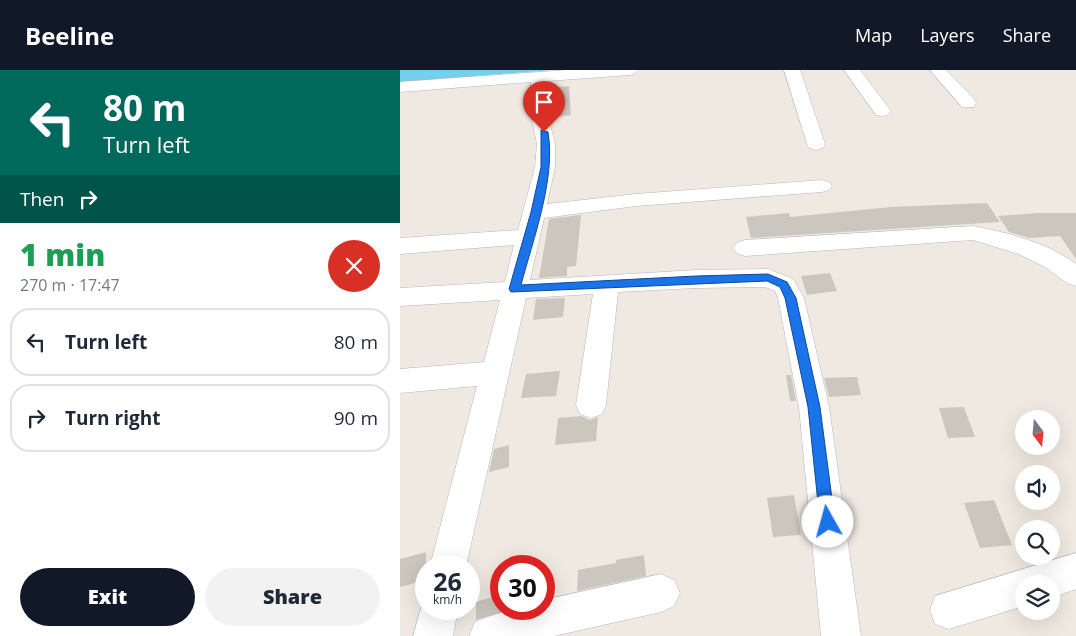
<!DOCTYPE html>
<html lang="en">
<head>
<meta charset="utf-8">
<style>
  body { margin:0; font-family:"Open Sans",sans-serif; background:#f2f2f3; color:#1f2937; height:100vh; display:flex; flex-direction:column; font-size:19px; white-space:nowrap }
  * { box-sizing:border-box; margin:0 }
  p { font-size:16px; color:#747a83 }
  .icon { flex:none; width:28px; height:28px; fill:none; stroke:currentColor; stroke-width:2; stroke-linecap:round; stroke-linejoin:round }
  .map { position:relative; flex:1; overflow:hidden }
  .details { display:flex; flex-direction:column; background:#fff; width:400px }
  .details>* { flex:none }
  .top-card { background:#00695c; color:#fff; overflow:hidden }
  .needle { width:32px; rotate:164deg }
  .controls { position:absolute; left:615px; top:340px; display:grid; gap:10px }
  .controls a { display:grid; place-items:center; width:45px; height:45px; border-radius:50%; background:#fff; box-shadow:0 5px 20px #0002; font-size:25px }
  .speed { position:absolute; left:15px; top:485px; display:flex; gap:10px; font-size:25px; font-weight:700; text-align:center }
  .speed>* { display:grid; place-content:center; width:65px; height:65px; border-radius:50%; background:#fff; box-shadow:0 5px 20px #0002; line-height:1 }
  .speed small { font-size:12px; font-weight:400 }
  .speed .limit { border:8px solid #d22; background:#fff; color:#111 }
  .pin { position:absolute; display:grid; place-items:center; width:42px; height:42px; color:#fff; margin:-51px -21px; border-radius:50% 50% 50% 0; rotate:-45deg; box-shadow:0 0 5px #0007 }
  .pin .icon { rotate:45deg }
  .me { position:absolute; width:55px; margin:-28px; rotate:353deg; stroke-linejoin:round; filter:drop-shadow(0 0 4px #0008) }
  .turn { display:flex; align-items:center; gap:18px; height:105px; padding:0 20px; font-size:22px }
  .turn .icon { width:65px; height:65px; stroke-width:2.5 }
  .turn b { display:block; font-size:35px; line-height:42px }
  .then { display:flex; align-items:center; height:48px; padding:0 20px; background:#0003; gap:10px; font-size:19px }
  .round { display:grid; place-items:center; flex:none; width:52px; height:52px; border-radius:26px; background:#f2f2f3 }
  .head { display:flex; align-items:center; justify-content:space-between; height:85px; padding:0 20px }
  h1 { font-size:30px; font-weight:800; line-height:38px; color:#1e9e55 }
  .button { display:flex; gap:10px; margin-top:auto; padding:10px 20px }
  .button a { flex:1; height:58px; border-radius:30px; background:#111827; color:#fff; font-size:20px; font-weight:800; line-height:58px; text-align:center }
  .button a+a { background:#f2f2f3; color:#1f2937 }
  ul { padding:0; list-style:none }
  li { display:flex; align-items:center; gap:15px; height:68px; margin:0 10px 8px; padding:0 10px; border:2px solid #e0e1e3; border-radius:20px }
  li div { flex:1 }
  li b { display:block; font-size:19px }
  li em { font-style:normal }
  header { display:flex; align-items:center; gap:30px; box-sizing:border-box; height:70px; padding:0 25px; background:#111827; color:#fff }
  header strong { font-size:24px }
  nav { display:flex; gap:28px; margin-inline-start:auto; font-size:18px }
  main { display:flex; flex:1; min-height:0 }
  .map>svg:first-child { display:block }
</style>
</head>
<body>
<header>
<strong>Beeline</strong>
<nav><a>Map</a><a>Layers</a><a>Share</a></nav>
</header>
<main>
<section class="details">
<div class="top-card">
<div class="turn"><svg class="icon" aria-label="left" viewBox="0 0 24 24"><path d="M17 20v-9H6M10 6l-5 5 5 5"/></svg><div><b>80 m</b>Turn left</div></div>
<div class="then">Then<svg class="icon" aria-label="right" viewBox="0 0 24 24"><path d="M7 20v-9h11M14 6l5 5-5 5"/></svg></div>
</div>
<div class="head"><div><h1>1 min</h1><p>270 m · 17:47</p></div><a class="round" style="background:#d93025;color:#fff"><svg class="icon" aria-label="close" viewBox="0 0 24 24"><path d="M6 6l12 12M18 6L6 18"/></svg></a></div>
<ul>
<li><svg class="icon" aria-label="left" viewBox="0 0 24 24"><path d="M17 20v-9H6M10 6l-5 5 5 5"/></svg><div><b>Turn left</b></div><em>80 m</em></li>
<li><svg class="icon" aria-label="right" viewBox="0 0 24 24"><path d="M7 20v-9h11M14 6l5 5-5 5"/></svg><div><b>Turn right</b></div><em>90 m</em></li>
</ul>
<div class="button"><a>Exit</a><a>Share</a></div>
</section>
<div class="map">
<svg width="676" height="566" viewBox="0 0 676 566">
  <rect width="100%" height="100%" fill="#efe9e1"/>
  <polygon fill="#75cff0" points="0,0 152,0 0,12"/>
  <g fill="#cbc7bf">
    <polygon points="169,16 171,45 151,48 149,18"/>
    <polygon points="587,133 600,152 351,168 346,147 389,143 390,147 491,137"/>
    <polygon points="638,143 676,143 676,189 660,166 629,168 609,162 598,146"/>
    <polygon points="181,145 176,196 167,197 167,206 139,208 149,149"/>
    <polygon points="430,203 437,221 407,225 401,206"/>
    <polygon points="165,228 163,247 133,250 136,229"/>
    <polygon points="160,301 156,326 121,328 126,304"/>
    <polygon points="386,305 391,305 396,331 390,331"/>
    <polygon points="457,307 461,325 429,327 424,308"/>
    <polygon points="564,337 575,367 548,368 539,338"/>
    <polygon points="181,346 190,350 198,347 196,371 155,375 158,348"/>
    <polygon points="109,375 109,397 89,402 94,379"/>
    <polygon points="394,425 401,465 373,467 367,428"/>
    <polygon points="594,430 612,475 580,478 564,433"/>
    <polygon points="26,482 26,510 0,517 0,489"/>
    <polygon points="244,485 246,506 177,521 178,500 216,493 216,490"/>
    <polygon points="101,524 101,539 113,539 76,550 76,532"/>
  </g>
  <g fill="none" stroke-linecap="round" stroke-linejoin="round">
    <g stroke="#b4b7c1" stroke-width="1">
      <g id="minor">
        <polygon points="167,0 238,0 235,3 230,5 147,11 144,31 155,74 155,97 147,134 236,124 422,110 429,112 432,116 429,120 422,122 236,136 144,148 130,210 296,200 368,199 393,209 404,228 429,337 461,566 421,566 399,337 378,228 375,221 365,217 296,218 218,222 206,335 202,344 191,348 180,344 176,335 193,224 126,228 66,496 30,496 77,316 0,323 0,299 84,292 100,230 0,236 0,218 105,212 114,175 0,184 0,168 118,160 135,97 137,74 128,31 131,12 0,22 0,12"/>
        <polygon points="384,0 400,0 425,74 423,78 416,80 409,78 407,74"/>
        <polygon points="444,0 460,0 491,41 488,45 482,46 476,45"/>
        <polygon points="530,0 546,0 574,29 576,33 574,37 562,37"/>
        <path d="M573 156C609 163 646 172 676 194V216L667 213 645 197 619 184 573 170 345 186 337 183 333 178 337 173 345 170Z"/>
        <polygon points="676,483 676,519 651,528 651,514 624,514 624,536 549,559 535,554 530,540 535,526"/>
        <path d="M261 504 274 510 280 523 274 536 261 542 154 566H69L75 552C102 541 114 539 144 539V530Z"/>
        <polygon points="25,525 26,539 58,539 53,566 13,566"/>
      </g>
    </g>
    <use href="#minor" fill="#fff" fill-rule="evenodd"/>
  </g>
  <path fill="#1a73e8" stroke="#114b97" d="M141 60 148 62C156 109 133 169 121 215L296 206 368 204 387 212 396 228 420 337 435 452 433 457 428 459 423 457 420 452 408 337 385 228 380 217 367 211 111 222 109 219 131 142 141 97Z"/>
</svg>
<div class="controls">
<a><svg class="needle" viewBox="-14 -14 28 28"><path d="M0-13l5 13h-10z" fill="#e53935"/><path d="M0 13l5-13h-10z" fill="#747a83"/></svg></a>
<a><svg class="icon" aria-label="sound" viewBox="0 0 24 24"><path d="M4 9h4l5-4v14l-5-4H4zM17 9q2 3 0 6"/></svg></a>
<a><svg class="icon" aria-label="search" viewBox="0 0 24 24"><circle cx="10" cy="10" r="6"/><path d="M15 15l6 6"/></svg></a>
<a><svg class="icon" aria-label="layers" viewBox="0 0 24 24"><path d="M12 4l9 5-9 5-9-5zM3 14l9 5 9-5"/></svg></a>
</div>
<div class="speed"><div>26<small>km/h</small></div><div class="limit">30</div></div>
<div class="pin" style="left:144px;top:62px;background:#d93025"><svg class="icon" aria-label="arrive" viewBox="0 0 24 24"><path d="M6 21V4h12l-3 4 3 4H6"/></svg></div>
<svg class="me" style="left:428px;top:452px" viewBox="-20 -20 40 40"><circle r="19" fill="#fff"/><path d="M0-13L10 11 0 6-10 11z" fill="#1a73e8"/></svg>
</div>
</main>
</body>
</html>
